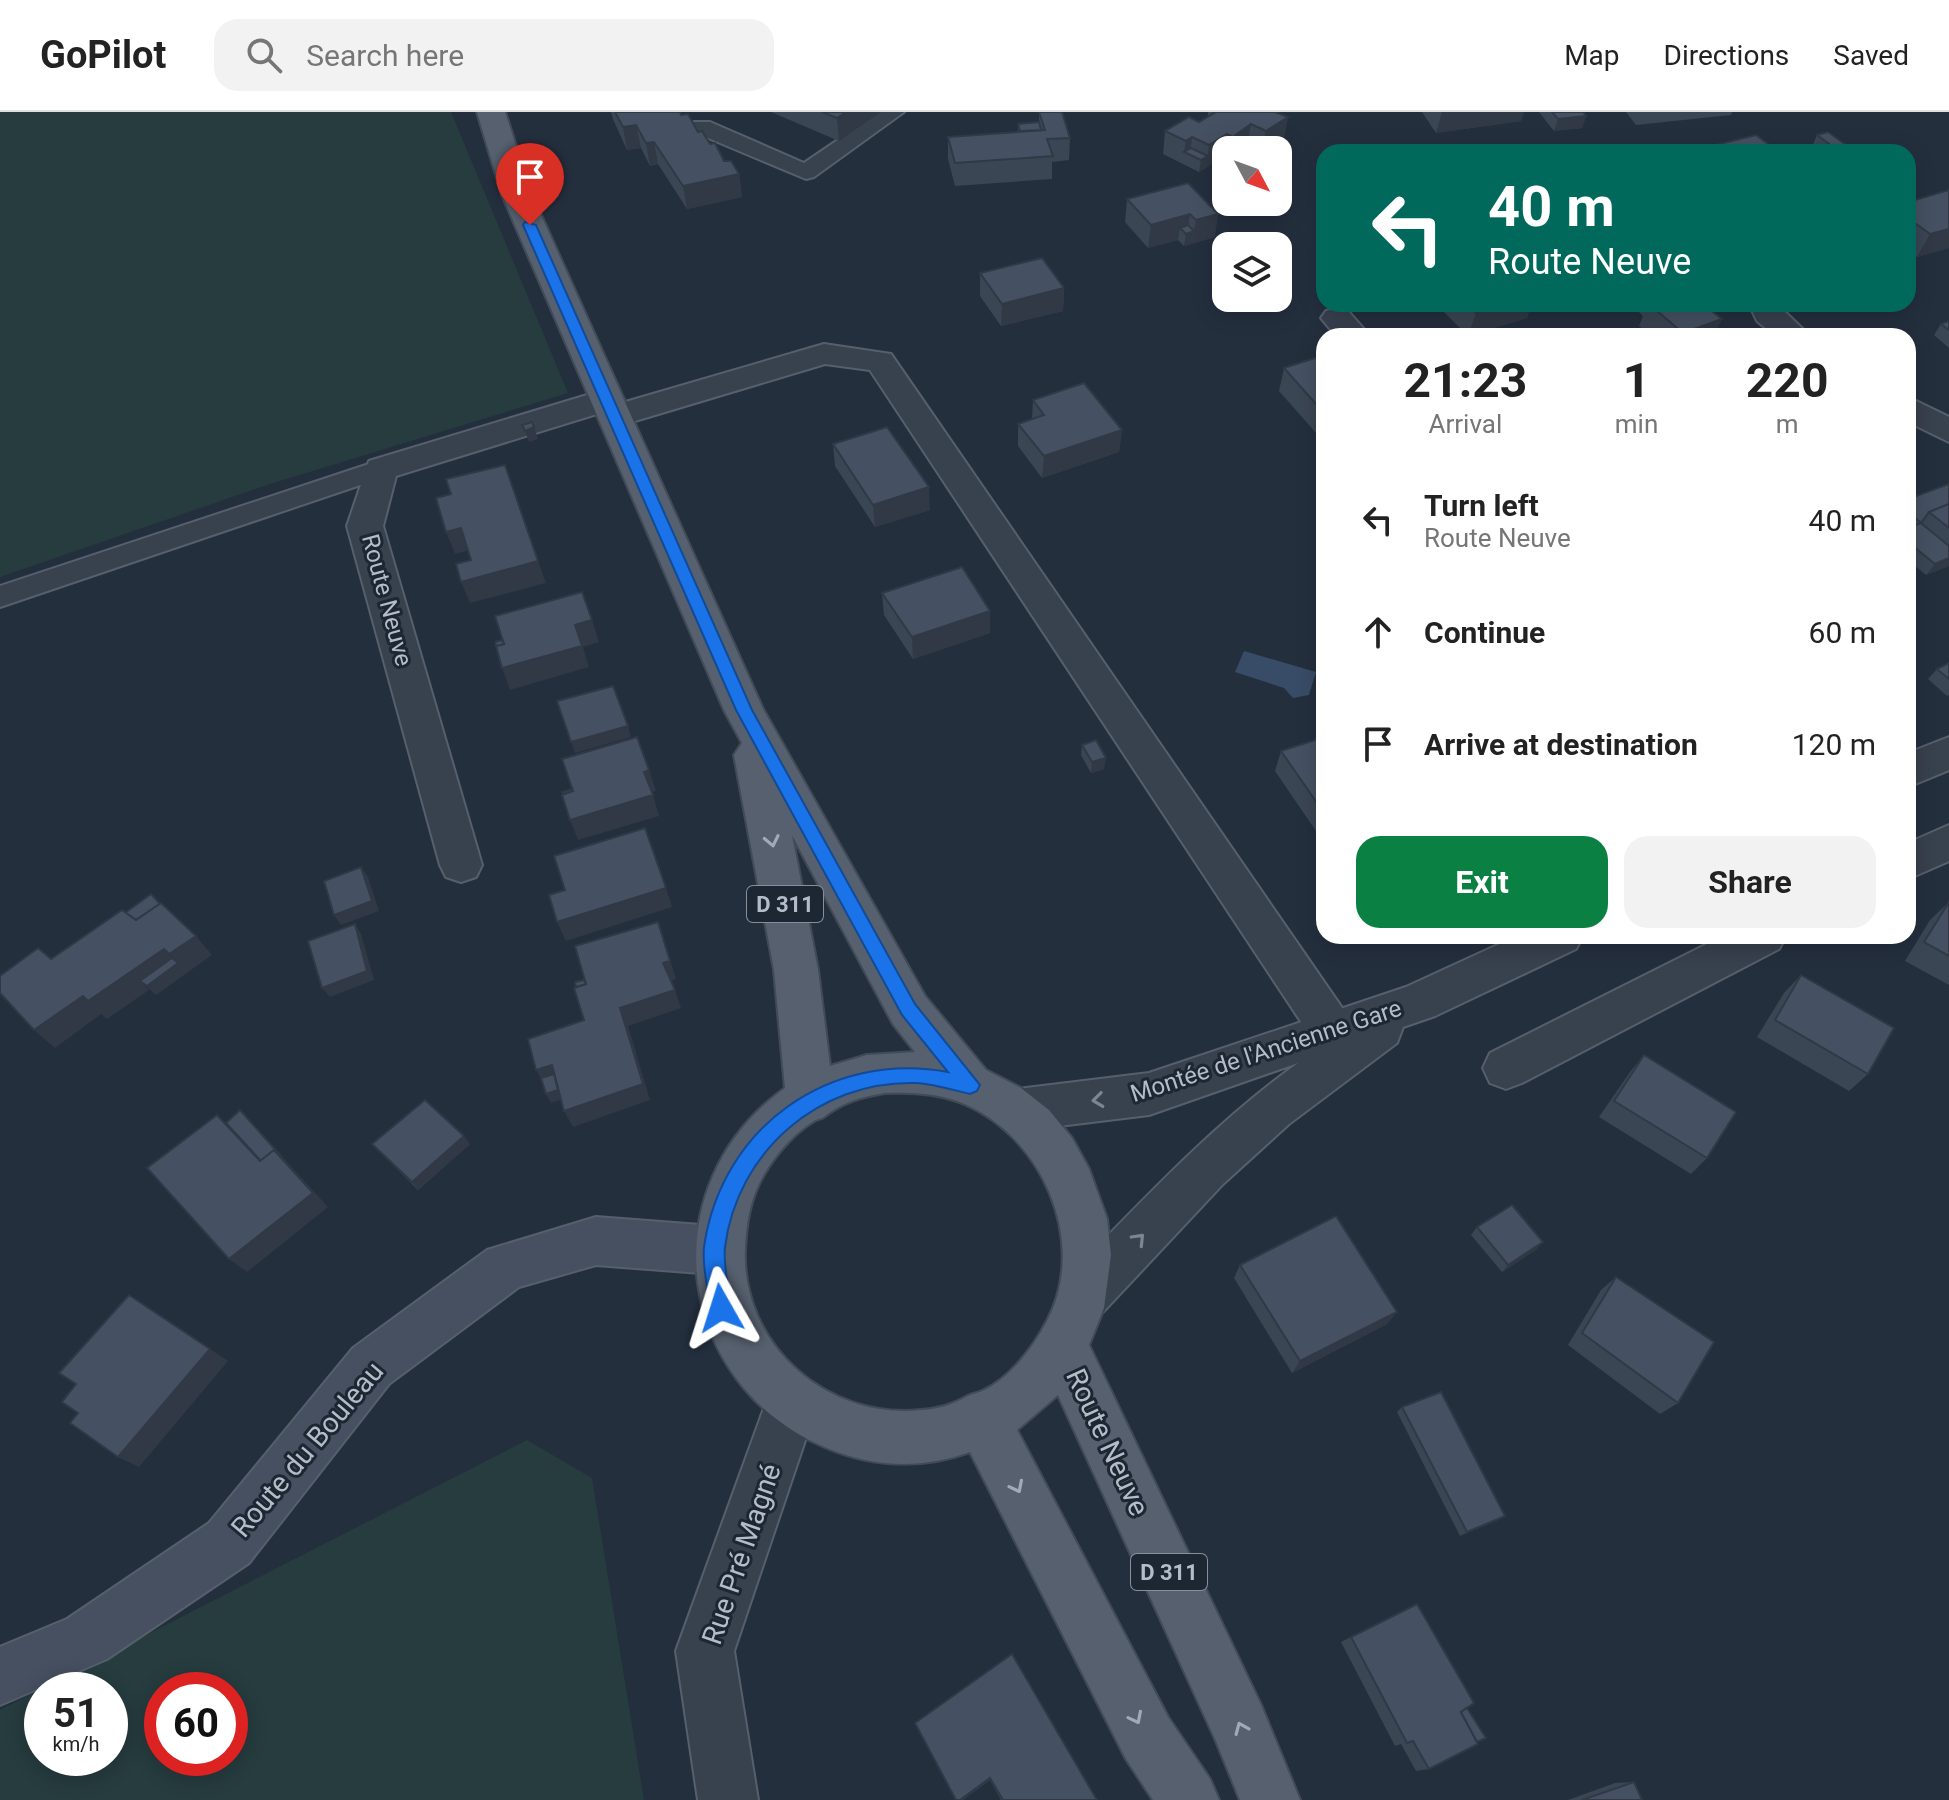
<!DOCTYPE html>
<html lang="en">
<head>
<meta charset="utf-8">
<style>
  body { margin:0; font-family:Roboto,sans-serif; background:#f2f2f2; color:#222; height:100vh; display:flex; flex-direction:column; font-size:30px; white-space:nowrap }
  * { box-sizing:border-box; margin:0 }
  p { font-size:26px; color:#767676 }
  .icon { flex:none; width:44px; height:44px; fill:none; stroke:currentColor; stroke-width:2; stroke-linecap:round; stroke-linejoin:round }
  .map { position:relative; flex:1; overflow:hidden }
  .drawer { position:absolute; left:1316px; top:216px; width:600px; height:616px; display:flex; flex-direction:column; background:#fff; border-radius:24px; box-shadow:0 4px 20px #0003 }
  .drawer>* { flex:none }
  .top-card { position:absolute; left:1316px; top:32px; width:600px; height:168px; border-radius:24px; box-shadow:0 4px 20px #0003; background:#00695c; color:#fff; overflow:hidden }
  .needle { width:52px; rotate:131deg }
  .tools { position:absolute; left:1212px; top:24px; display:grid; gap:16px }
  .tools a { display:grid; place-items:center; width:80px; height:80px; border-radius:16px; background:#fff; box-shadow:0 4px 20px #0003; font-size:40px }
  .speed { position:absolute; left:24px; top:1560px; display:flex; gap:16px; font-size:40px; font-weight:700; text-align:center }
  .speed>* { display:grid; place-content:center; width:104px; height:104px; border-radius:50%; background:#fff; box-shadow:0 4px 20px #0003; line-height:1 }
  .speed small { font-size:20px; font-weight:400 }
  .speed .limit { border:12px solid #d22; background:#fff; color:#111 }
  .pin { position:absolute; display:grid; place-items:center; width:68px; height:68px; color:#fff; margin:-82px -34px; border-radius:50% 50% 50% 0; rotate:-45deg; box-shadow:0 0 8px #0007 }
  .pin .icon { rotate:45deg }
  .me { position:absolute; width:88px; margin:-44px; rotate:354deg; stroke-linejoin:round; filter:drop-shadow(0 0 6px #0008) }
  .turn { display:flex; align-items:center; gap:28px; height:168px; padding:0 40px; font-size:36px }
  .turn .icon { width:104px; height:104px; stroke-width:2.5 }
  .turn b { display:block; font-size:56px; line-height:68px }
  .eta { display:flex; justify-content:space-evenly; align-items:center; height:136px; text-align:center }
  .eta b { font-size:48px; font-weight:700; line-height:56px }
  .action { display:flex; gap:16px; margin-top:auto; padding:16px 40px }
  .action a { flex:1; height:92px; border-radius:24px; background:#0b8043; color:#fff; font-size:32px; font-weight:700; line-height:92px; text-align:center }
  .action a+a { background:#f2f2f2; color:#222 }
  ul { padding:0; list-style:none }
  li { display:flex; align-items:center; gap:24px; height:112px; padding:0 40px }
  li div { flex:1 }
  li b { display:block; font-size:30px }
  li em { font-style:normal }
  header { display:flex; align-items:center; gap:48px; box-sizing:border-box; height:112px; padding:0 40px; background:#fff; border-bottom:2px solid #e0e0e0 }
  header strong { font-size:38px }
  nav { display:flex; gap:44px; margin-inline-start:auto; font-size:28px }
  .search { width:560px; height:72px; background:#f2f2f2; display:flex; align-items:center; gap:20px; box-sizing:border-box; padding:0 28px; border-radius:24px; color:#767676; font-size:30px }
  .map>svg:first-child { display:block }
</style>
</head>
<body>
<header>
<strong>GoPilot</strong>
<div class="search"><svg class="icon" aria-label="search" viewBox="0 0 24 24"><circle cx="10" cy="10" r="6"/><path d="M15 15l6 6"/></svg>Search here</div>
<nav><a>Map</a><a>Directions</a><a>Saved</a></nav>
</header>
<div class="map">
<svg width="1949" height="1688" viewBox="0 0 1949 1688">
  <rect width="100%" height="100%" fill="#242f3e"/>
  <g fill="#263c3f" fill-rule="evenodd">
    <polygon points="0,0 451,0 568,281 270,372 0,465"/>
    <path d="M527 1328 592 1366 644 1688H0V1598ZM42 1578H110V1646H42ZM162 1578H230V1646H162Z"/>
  </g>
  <polygon fill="#394c67" points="1244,539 1316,560 1309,583 1293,586 1284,576 1235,560"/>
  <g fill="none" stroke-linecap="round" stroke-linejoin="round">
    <g stroke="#565f6c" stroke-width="4">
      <g id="service">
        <polygon points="879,0 904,0 814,65 806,67 694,20 691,15 694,10 710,10 804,51"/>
        <polygon points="381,348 390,351 394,357 390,363 0,495 0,474"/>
      </g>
    </g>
    <g stroke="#565f6c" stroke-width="4">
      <g id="minor">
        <polygon points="1749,192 1781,192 1783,198 1810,224 1775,224 1757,209"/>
        <polygon points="1337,196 1348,199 1370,224 1336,224 1321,206 1326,199"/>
        <polygon points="824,232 891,242 1349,906 1356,920 1349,934 1333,940 1317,934 870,258 825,252 615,315 603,312 598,304 600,301 396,364 383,414 482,753 476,765 461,770 446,765 440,753 347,414 369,349 607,277 619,280 624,288 622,291"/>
        <polygon points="1908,285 1949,305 1949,330 1908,310"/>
        <polygon points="1949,713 1949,749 1908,767 1908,731"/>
        <polygon points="1723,824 1786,824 1779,837 1522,971 1506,977 1490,971 1483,956 1490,941"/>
        <polygon points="791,1267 810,1274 817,1293 734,1539 758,1688 698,1688 676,1539 772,1274"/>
      </g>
    </g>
    <g stroke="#565f6c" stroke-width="4">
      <g id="tertiary">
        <polygon points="1949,625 1949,658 1908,675 1908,641"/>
        <path d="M1517 824H1583L1576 837 1435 904 1403 915 1397 931 1289 1012 1223 1072 1103 1200 1085 1208 1067 1200 1060 1183 1067 1166C1141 1090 1212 1013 1298 951L1149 1003 1018 1019 1001 1013 995 998 1001 983 1018 977 1149 961 1406 875Z"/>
      </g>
    </g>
    <g stroke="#565f6c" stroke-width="4">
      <polygon id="secondary" points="596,1105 714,1114 732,1121 739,1138 732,1155 714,1162 596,1153 519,1175 389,1272 249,1451 107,1547 0,1593 0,1535 67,1507 209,1411 353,1236 487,1138"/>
    </g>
    <g stroke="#414a57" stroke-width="4">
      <path id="primary" d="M477 0H505L532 83 763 597 925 884 986 958 1021 976 1049 998 1072 1026 1089 1057 1107 1107 1111 1143 1104 1196 1089 1233 1261 1593 1300 1688H1240L1216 1629 1058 1283 1017 1318 1168 1605 1210 1667 1219 1688H1153L1126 1647 970 1340C922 1357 875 1356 827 1336 674 1273 649 1074 785 976L774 858 734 643 742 631 724 598 502 83ZM792 723 893 912 915 940 867 943 830 954 818 858ZM885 981C909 980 934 981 957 989 1040 1019 1090 1128 1047 1209 1034 1234 1010 1267 982 1279 978 1281 971 1282 966 1285 952 1293 938 1297 921 1298 827 1308 741 1233 745 1137 746 1115 749 1092 759 1072 770 1049 791 1023 814 1009 817 1007 822 1007 825 1004 843 990 861 985 885 981Z"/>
    </g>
    <use href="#service" fill="#38414e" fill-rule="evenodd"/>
    <use href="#minor" fill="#38414e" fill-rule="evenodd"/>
    <use href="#tertiary" fill="#38414e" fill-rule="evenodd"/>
    <use href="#secondary" fill="#465061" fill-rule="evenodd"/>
    <use href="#primary" fill="#56606e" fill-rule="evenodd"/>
  </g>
  <g fill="#3b4654">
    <polygon points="611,0 680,0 681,3 710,32 724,49 739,62 742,85 687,97 658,52 650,54 641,36 627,38 613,7"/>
    <polygon points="771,0 881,0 839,29"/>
    <polygon points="1039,0 1070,26 1069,48 1052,50 1052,67 955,74 948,47 948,25 1018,20 1018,12 1039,10"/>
    <polygon points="1208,0 1275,0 1284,28 1267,38 1255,38 1247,34 1243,38 1226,38 1226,46 1224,45 1199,60 1163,42 1165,19 1199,9 1208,5"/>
    <polygon points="1422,0 1524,0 1521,9 1436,21"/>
    <polygon points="1539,0 1583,0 1586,4 1582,16 1554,19"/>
    <polygon points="1626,0 1732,0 1731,3 1636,13"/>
    <polygon points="1817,23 1846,40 1819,40 1812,35"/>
    <polygon points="1188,71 1215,125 1184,134 1178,128 1148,136 1125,110 1127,87"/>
    <polygon points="1324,75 1324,90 1321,87"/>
    <polygon points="1908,86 1912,89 1949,136 1917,145 1908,139"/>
    <polygon points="980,161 1064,176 1063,199 1001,214 980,184"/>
    <polygon points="1443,192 1531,192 1527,206 1468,224 1444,200 1446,195"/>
    <polygon points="1639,192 1710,192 1708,196 1722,207 1713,224 1650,224 1639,214 1643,204 1637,198"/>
    <polygon points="1949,209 1949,236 1934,223 1941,212"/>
    <polygon points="1324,243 1324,330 1279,279 1284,256"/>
    <polygon points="1033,288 1122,318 1119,340 1042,366 1018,334 1018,312 1032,307"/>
    <polygon points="833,332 930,398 875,415 835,354"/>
    <polygon points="1949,372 1949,454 1926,463 1908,448 1908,387"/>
    <polygon points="882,481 990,521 913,547 884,503"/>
    <polygon points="1949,551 1949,583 1947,584 1928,567 1937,557"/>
    <polygon points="1324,605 1324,720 1318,722 1275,659 1281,639 1315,628 1321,606"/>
    <polygon points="1082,633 1104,657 1091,661 1081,643"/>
    <polygon points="1949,790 1949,873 1905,849 1930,808"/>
    <polygon points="1801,863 1868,962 1849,979 1757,925 1784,881"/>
    <polygon points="1644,943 1707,1046 1691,1062 1599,1005 1630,960"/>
    <polygon points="372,1032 470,1032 418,1078"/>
    <polygon points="1477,1115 1537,1137 1502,1160 1471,1123"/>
    <polygon points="1240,1153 1387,1212 1292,1261 1234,1166"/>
    <polygon points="1616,1165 1678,1291 1660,1302 1568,1233 1601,1178"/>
    <polygon points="1402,1295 1498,1408 1460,1424 1397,1300"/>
    <polygon points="1351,1525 1467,1596 1477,1630 1429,1657 1416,1659 1401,1632 1395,1634 1341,1530"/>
    <polygon points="915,1611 1097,1688 1001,1688 990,1668 963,1688 956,1688"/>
    <polygon points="1634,1670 1642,1688 1568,1688 1615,1671"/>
  </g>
  <g fill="#303945">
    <polygon points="846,0 881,0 839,29 837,6"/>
    <polygon points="1442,0 1524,0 1521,9 1436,21"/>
    <polygon points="1586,4 1582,16 1554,19 1558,7"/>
    <polygon points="1288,5 1284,28 1267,38 1262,38 1266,19"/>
    <polygon points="1251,12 1247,34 1243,38 1231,38 1233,25"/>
    <polygon points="636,13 641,36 627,38 623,15"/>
    <polygon points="1227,22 1224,45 1199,60 1201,48 1208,44 1209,33"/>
    <polygon points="1192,25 1190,43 1184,40 1186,29"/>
    <polygon points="654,30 658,52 650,54 646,31"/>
    <polygon points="1849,35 1846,40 1836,40 1837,38"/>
    <polygon points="739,62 742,85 687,97 683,74"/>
    <polygon points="1190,102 1187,122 1194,119 1196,108 1218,102 1215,125 1184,134 1186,122 1180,116 1178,128 1148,136 1151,113"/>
    <polygon points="1949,117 1949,136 1917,145 1930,122"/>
    <polygon points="1064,176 1063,199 1001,214 1002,192"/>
    <polygon points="1504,192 1531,192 1527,206 1468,224 1476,201"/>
    <polygon points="1722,207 1713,224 1682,224 1683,221"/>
    <polygon points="534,315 538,327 529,330 525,319"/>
    <polygon points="1122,318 1119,340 1042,366 1044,344"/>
    <polygon points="929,375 930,398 875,415 873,393"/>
    <polygon points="461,416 470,438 455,442 446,420"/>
    <polygon points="1949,446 1949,454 1926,463 1935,452"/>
    <polygon points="538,449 546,471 470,491 461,470"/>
    <polygon points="990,499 990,521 913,547 912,525"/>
    <polygon points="592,508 599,530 583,535 589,555 510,578 502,556 575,513"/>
    <polygon points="628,614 631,625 575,641 571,630"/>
    <polygon points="1106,646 1104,657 1091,661 1092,650"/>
    <polygon points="649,658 656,679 650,680 644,660"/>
    <polygon points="653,683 659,704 578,728 570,708"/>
    <polygon points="1324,706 1324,720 1318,722"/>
    <polygon points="361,755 368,765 379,799 341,813 334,803"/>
    <polygon points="666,776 672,795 566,829 557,810"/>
    <polygon points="658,810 676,867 670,869 663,851"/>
    <polygon points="355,812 361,822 374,868 330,885 322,876"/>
    <polygon points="196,824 212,843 156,883 140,869 149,878 107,907 101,902 55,936 34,918 83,884 164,837 177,852 169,842"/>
    <polygon points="675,878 681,896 628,914 650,988 573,1015 564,999 620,896"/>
    <polygon points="552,953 565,986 551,991 546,982 546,975 536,958"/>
    <polygon points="240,998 328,1095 247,1160 229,1147 276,1064 217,1003 234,1019"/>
    <polygon points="464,1024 470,1032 418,1078 412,1070"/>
    <polygon points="1543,1130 1537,1137 1502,1160 1508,1153"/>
    <polygon points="129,1183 228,1249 139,1355 118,1345"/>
    <polygon points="1397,1200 1387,1212 1292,1261 1300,1249"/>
    <polygon points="1505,1404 1498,1408 1460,1424 1467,1420"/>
    <polygon points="990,1666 990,1668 963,1688 960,1688"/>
  </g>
  <g fill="#455162" stroke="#303945" stroke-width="2">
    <polygon points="615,0 680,0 681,3 688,2 698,20 702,19 710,32 715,31 724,49 731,49 739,62 683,74 654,30 646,31 636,13 623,15"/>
    <polygon points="822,0 846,0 837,6"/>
    <polygon points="1039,0 1062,0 1070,26 1047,27 1053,44 955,51 948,25 1045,18"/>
    <polygon points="1212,0 1275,0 1288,5 1266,19 1251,12 1233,25 1227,22 1209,33 1192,25 1186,29 1165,19 1189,5 1199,10 1214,1"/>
    <polygon points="1552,0 1583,0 1586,4 1558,7"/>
    <polygon points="1039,10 1041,18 1020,19 1018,12"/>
    <polygon points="1828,20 1849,35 1837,38 1817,23"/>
    <polygon points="1756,23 1779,40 1667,40 1664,37 1682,33 1691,39"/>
    <polygon points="1191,36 1208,44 1201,48 1184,40"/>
    <polygon points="1188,71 1218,102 1196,108 1190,102 1151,113 1127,87"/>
    <polygon points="1949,78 1949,117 1930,122 1908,106 1908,86 1912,89"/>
    <polygon points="1188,113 1194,119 1186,122 1180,116"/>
    <polygon points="1042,146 1064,176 1002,192 980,161"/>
    <polygon points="1467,192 1504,192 1476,201"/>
    <polygon points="1649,192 1706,192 1704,193 1722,207 1683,221"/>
    <polygon points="1949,209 1949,218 1941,212"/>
    <polygon points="1324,243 1324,301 1284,256"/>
    <polygon points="1084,271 1122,318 1044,344 1018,312 1044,303 1033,288"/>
    <polygon points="532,310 534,315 525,319 522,313"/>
    <polygon points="887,315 929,375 873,393 833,332"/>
    <polygon points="505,353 538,449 461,470 456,452 471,448 461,416 446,420 436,386 451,382 446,367"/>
    <polygon points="1949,372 1949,392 1929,400 1921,411 1949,434 1949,446 1935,452 1908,430 1908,416 1921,411 1908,400 1908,387"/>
    <polygon points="1949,392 1949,416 1929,400"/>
    <polygon points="962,455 990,499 912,525 882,481"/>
    <polygon points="582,480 592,508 575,513 582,534 502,556 496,534 504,532 495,504"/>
    <polygon points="502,528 504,532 496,534 495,530"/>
    <polygon points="1949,551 1949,567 1937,557"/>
    <polygon points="613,574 628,614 571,630 557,589"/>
    <polygon points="637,625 649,658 644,660 653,683 570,708 562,683 573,679 562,647"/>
    <polygon points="1324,625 1324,701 1281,639"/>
    <polygon points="1096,628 1106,646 1092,650 1082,633"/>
    <polygon points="572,677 573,679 563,682 562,680"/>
    <polygon points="645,716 666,776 557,810 549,783 565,778 554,744"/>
    <polygon points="361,755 372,789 334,803 324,769"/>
    <polygon points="151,782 160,792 136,808 125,801"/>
    <polygon points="1949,790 1949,844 1924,830"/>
    <polygon points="161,791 196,824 169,842 164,837 88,889 83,884 34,918 0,881 0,864 38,836 51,847 122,798 136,808"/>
    <polygon points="658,810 670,849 663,851 675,878 620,896 643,972 564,999 552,953 536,958 528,927 584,908 574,876 586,872 575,834"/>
    <polygon points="355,812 367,859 322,876 308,829"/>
    <polygon points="172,846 178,851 147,874 140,869"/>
    <polygon points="1801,863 1894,916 1868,962 1775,908"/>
    <polygon points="584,868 586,872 576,875 575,870"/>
    <polygon points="1644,943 1736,1000 1707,1046 1614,989"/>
    <polygon points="554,962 558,978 546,982 541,966"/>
    <polygon points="425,988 464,1024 412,1070 372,1032"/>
    <polygon points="240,998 282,1045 274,1038 261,1049 226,1011"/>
    <polygon points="217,1003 260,1049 274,1038 313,1081 229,1147 147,1056"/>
    <polygon points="1512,1093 1543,1130 1508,1153 1477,1115"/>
    <polygon points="1336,1104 1397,1200 1300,1249 1240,1153"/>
    <polygon points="1616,1165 1714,1230 1678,1291 1582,1221"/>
    <polygon points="129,1183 210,1237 118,1345 70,1311 78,1301 62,1290 76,1272 59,1261"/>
    <polygon points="1441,1280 1505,1404 1467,1420 1402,1295"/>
    <polygon points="1417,1492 1474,1591 1461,1600 1478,1632 1429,1657 1413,1629 1407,1631 1351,1525"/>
    <polygon points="1012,1542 1097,1688 1003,1688 990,1666 960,1688 956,1688 915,1611"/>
    <polygon points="1467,1596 1486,1626 1477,1630 1461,1600"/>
    <polygon points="1634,1670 1642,1688 1582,1688"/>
  </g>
  <defs><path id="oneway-chevron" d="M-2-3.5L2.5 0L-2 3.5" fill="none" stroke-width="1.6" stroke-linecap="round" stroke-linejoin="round" transform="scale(2)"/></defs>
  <g stroke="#a1aab7">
    <use href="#oneway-chevron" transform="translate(772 729) rotate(78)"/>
    <use href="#oneway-chevron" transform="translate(1017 1375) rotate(63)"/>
    <use href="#oneway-chevron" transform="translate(1136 1606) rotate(63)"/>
    <use href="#oneway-chevron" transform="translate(1241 1616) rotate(-113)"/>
  </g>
  <g stroke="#7c8592">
    <use href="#oneway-chevron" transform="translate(1098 988) rotate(173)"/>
    <use href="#oneway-chevron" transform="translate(1139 1127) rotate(-46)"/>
  </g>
  <path fill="#1a73e8" stroke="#114b97" stroke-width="2" d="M525 110 536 113 752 598 915 892 980 973 977 979 970 982C953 978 934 972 916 971 819 968 737 1040 725 1135 723 1154 729 1177 731 1196L728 1204 721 1207 713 1204 710 1196C708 1177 702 1154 704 1135 721 1015 830 938 948 960L902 903 736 598 523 113Z"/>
  <g text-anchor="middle" stroke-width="6" stroke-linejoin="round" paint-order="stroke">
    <g fill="#1d2633" stroke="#878f9c" stroke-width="2">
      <rect x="747" y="774" width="76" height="36" rx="6"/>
      <rect x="1131" y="1442" width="76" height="36" rx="6"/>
    </g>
    <g font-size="22" font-weight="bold" fill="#b4bcc9">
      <text x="785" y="800">D 311</text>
      <text x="1169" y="1468">D 311</text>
    </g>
    <g font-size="24" fill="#b4bcc9" stroke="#1d2633">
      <text transform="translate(387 488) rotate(75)" y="8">Route Neuve</text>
      <text transform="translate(1266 939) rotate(-18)" y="8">Montée de l'Ancienne Gare</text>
    </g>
    <g font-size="28" fill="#b4bcc9" stroke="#1d2633">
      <text transform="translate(1108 1330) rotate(65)" y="10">Route Neuve</text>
      <text transform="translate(307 1337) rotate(-50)" y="10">Route du Bouleau</text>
      <text transform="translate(741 1442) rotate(-71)" y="10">Rue Pré Magné</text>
    </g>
  </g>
</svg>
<div class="tools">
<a><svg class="needle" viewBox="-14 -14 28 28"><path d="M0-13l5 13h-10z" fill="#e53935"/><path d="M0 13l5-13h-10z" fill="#767676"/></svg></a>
<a><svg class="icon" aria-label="layers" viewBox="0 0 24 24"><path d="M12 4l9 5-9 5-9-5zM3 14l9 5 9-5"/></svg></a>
</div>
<div class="speed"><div>51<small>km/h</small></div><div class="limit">60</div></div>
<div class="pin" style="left:530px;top:113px;background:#d93025"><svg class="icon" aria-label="arrive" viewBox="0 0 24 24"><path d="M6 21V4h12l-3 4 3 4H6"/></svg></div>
<svg class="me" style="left:721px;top:1196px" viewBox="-20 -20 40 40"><path d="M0-17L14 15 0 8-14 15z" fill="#1a73e8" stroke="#fff" stroke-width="4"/></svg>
<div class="top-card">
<div class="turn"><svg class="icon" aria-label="left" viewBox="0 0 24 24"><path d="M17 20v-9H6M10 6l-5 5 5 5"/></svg><div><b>40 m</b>Route Neuve</div></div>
</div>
<section class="drawer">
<div class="eta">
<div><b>21:23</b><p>Arrival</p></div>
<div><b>1</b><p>min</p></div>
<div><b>220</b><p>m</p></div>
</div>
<ul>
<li><svg class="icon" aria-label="left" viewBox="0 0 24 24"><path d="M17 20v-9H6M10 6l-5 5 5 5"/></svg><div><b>Turn left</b><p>Route Neuve</p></div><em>40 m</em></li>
<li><svg class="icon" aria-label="ahead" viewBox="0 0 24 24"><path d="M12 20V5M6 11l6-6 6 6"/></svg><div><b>Continue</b></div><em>60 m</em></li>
<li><svg class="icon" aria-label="arrive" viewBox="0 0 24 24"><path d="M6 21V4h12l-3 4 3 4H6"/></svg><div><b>Arrive at destination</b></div><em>120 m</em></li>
</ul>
<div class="action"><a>Exit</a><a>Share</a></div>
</section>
</div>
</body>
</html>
